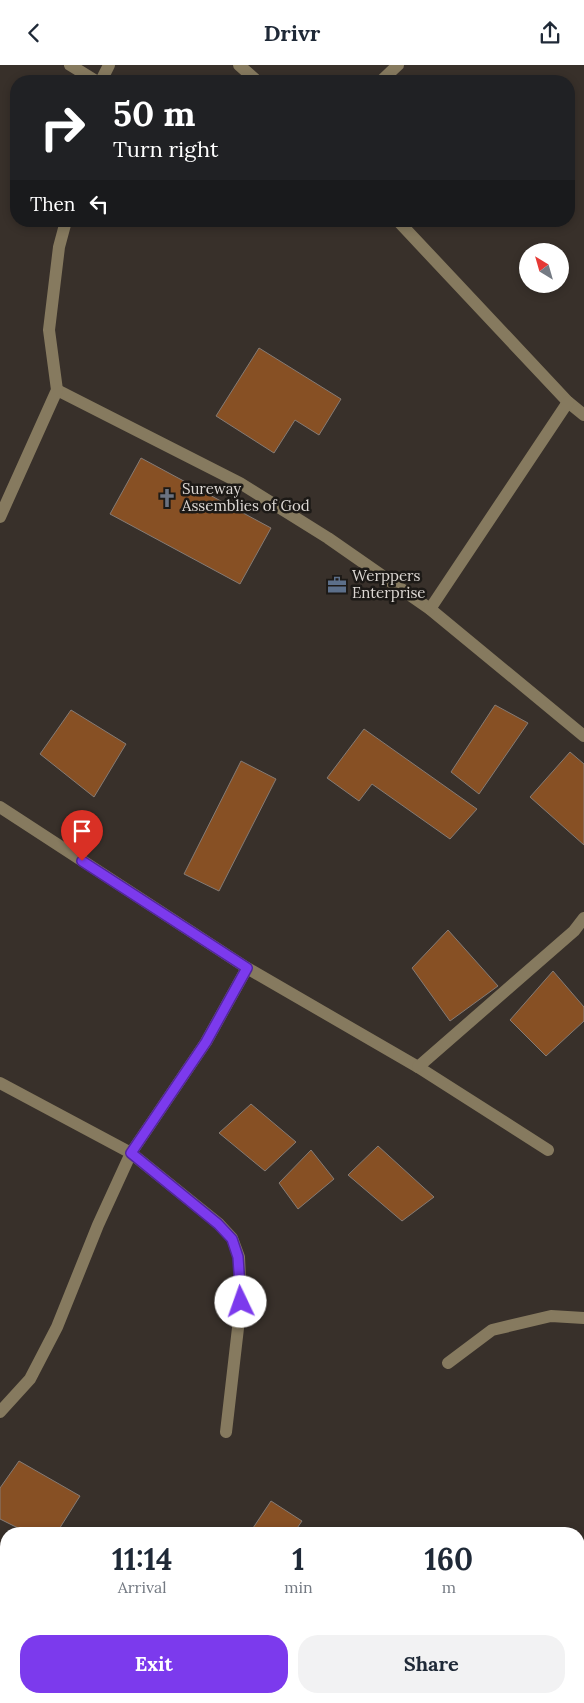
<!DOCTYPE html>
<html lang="en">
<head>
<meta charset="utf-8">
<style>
  body { margin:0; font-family:Lora,serif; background:#f2f2f3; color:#1f2937; height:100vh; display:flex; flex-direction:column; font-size:19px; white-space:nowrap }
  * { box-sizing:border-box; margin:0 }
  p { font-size:16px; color:#747a83 }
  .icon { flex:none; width:28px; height:28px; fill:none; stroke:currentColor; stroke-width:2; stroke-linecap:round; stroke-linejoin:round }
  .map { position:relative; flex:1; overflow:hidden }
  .sheet { position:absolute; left:0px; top:1462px; width:585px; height:176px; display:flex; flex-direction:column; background:#fff; border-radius:20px 20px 0 0; box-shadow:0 2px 8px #0003 }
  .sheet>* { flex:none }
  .top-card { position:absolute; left:10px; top:10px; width:565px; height:152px; border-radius:20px; box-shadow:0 2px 8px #0003; background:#202124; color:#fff; overflow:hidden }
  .needle { width:32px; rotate:323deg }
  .fabs { position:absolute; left:519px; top:178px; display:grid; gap:10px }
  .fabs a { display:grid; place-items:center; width:50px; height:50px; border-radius:50%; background:#fff; box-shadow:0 2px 8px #0003; font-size:25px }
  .pin { position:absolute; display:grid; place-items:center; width:42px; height:42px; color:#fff; margin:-51px -21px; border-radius:50% 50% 50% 0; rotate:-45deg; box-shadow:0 0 5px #0007 }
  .pin .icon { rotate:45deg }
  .me { position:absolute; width:55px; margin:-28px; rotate:357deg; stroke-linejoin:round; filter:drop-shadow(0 0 4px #0008) }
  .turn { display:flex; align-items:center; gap:18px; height:105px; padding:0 20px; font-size:22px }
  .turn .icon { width:65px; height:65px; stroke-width:2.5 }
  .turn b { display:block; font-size:35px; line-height:42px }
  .then { display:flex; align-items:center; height:48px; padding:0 20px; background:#0003; gap:10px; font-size:19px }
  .eta { display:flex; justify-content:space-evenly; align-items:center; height:85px; text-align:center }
  .eta b { font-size:30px; font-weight:700; line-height:35px }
  .button { display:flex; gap:10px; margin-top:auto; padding:10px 20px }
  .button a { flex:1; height:58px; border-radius:20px; background:#7c3aed; color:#fff; font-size:20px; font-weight:700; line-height:58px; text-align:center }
  .button a+a { background:#f2f2f3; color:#1f2937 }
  header { display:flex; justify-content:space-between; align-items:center; height:65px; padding:0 20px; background:#fff; font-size:22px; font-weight:700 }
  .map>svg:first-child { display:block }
</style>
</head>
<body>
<header><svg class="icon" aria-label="back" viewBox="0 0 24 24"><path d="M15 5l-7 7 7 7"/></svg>Drivr<svg class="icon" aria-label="share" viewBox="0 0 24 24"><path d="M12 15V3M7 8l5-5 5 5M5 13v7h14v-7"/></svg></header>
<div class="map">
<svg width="584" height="1638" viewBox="0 0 584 1638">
  <rect width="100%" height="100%" fill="#38302a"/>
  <g fill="#875024" stroke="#857b75">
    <polygon points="259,283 341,334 319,370 295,355 274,388 216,351"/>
    <polygon points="141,393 271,463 240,519 110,449"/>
    <polygon points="495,640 528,658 479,729 451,707"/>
    <polygon points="71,645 126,679 94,732 40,689"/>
    <polygon points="364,664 477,744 450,774 372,719 359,736 327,713"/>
    <polygon points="570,687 584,699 584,780 530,732"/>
    <polygon points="241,696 276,714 219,826 184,809"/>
    <polygon points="448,865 498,921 450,956 412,903"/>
    <polygon points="553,906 584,942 584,956 546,991 510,955"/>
    <polygon points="251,1039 296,1077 265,1106 219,1068"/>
    <polygon points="378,1081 434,1132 402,1156 348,1110"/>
    <polygon points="311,1085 334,1114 298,1144 279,1118"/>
    <polygon points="19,1396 80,1431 56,1469 30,1469 0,1454 0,1423"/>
    <polygon points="271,1436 302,1456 293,1469 249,1469"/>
  </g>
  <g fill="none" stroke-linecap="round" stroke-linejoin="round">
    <g stroke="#867a5f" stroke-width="12">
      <polyline points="70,0 96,16"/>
      <polyline points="239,0 257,16"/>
      <polyline points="101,16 109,0"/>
      <polyline points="381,16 398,0"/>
      <polyline points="398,156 568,337 584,350"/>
      <polyline points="57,325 240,418 328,473 430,544 584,671"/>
      <polyline points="0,452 57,325 49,265 59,182 66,156"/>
      <polyline points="430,544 568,337"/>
      <polyline points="0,742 247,903 418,1002 548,1085"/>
      <polyline points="418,1002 574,866 584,853"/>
      <polyline points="0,1018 131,1088 219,1159 232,1173 239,1192 241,1237 226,1367"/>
      <polyline points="448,1298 492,1265 551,1251 584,1253"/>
      <polyline points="0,1347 30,1314 57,1262 98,1160 131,1088 206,977 247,903"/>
      <polyline points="0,1598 6,1603"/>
      <polyline points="41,1632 48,1638"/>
      <polyline points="359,1632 368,1638"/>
      <polyline points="327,1638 335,1632"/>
    </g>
  </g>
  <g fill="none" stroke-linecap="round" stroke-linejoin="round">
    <g stroke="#51269a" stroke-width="12">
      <polyline id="route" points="82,796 247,903 206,977 131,1088 218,1159 232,1174 238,1192 241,1237"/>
    </g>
    <use href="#route" stroke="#7c3aed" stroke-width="9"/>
  </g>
  <defs>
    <g id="church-bare" transform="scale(1.5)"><path d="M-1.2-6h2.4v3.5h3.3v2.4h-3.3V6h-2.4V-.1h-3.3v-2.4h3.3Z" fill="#6b7280" stroke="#1c1916" stroke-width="2.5" paint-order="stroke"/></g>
    <g id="office-bare" transform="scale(1.5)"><path d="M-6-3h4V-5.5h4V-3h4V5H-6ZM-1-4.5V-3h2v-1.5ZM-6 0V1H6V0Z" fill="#5c6f8a" stroke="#1c1916" stroke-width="2.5" paint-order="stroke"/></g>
  </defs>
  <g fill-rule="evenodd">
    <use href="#church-bare" x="167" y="433"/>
    <use href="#office-bare" x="337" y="520"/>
  </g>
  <g text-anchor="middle" stroke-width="5" stroke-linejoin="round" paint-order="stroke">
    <g font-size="15" fill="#dcd7d3" stroke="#1c1916" text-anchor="start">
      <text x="182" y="429">Sureway<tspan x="182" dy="17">Assemblies of God</tspan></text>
      <text x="352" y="516">Werppers<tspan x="352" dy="17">Enterprise</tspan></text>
    </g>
  </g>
</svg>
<div class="fabs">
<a><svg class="needle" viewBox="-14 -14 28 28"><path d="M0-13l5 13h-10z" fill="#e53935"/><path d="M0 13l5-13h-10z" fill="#747a83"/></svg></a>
</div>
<div class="pin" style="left:82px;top:796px;background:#d93025"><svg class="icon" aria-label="arrive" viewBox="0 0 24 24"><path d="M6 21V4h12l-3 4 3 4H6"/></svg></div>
<svg class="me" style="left:241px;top:1237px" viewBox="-20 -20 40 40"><circle r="19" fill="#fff"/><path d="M0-13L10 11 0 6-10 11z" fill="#7c3aed"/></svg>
<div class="top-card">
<div class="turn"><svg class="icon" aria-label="right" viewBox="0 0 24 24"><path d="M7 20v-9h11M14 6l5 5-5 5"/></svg><div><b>50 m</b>Turn right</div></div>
<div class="then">Then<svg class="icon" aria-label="left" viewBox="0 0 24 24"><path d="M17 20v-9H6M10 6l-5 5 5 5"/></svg></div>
</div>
<section class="sheet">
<div class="eta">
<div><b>11:14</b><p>Arrival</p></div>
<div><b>1</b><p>min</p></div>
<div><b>160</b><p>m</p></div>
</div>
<div class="button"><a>Exit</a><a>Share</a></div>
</section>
</div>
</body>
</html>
